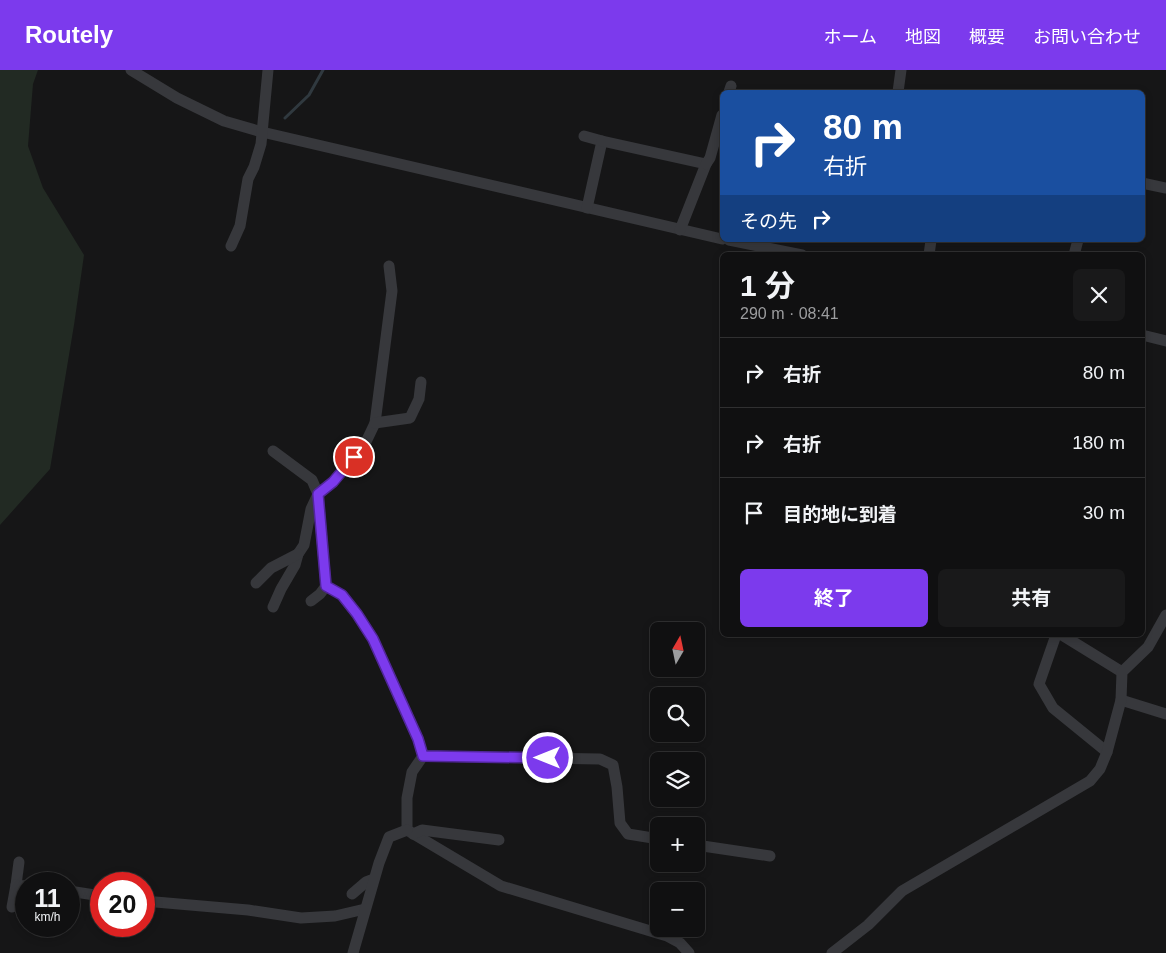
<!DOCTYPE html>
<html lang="ja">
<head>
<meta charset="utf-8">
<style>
  body { margin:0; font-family:Arial,"Noto Sans JP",sans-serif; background:#19191a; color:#f1f3f6; height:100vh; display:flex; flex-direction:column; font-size:19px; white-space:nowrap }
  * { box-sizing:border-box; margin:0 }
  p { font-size:16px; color:#9c9d9f }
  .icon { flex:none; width:28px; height:28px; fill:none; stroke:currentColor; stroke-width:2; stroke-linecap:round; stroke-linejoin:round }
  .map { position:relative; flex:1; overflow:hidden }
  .sheet { position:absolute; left:720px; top:182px; width:425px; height:385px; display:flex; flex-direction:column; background:#101011; border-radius:8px; box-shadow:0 2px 8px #0003,0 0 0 1px #303031 }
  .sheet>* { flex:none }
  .guide { position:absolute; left:720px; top:20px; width:425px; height:152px; border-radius:8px; box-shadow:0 2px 8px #0003,0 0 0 1px #303031; background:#1a4fa0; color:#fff; overflow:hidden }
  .needle { width:32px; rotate:9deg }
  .fabs { position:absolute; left:650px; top:552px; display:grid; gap:10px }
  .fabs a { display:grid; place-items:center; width:55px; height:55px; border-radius:8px; background:#101011; box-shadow:0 2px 8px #0003,0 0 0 1px #303031; font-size:25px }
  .speed { position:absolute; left:15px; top:802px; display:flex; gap:10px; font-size:25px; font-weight:700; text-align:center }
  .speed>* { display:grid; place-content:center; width:65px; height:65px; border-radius:50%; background:#101011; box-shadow:0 2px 8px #0003,0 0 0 1px #303031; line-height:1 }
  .speed small { font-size:12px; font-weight:400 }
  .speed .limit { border:8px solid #d22; background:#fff; color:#111 }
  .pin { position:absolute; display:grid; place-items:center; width:42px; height:42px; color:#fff; margin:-21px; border:2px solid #fff; border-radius:50%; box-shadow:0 1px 5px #0007 }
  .me { position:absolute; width:55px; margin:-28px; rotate:270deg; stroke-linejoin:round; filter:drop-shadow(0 0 4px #0008) }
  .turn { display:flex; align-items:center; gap:18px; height:105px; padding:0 20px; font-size:22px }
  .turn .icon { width:65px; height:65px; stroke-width:2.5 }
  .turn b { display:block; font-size:35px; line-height:42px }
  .then { display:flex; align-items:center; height:48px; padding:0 20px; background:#0003; gap:10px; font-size:19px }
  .round { display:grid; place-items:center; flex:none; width:52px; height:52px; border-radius:8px; background:#19191a }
  .head { display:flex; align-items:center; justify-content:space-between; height:85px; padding:0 20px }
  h1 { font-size:30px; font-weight:700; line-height:38px }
  .action { display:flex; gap:10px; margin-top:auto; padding:10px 20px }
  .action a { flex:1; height:58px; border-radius:8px; background:#7c3aed; color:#fff; font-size:20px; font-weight:700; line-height:58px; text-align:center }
  .action a+a { background:#19191a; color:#f1f3f6 }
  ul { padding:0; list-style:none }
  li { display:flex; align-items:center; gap:15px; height:70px; padding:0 20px; border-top:1px solid #303031 }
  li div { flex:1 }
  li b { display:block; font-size:19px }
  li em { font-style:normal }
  header { display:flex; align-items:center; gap:30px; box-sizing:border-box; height:70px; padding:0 25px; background:#7c3aed; color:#fff }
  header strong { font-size:24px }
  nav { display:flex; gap:28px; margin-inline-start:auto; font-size:18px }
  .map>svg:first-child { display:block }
</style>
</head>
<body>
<header>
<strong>Routely</strong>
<nav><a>ホーム</a><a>地図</a><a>概要</a><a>お問い合わせ</a></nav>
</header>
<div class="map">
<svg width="1166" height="883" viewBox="0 0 1166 883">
  <rect width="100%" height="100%" fill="#161617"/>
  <polygon fill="#222a23" points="0,0 38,0 33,14 28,76 43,118 84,185 74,255 50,399 0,455"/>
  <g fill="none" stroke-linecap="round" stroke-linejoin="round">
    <polyline stroke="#30393f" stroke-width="3" points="285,48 309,25 323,0"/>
    <g stroke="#37383c" stroke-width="11">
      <polyline points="131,0 177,28 224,51 262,62 722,169"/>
      <polyline points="729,22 731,16"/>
      <polyline points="898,22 901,0"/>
      <polyline points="584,66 602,71 587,138"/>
      <polyline points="602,71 706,94 680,160"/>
      <polyline points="706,94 710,88 722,45"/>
      <polyline points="1142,113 1166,118"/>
      <polyline points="729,170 802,185"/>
      <polyline points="231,176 240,156 248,109 254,97 261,74 268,0"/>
      <polyline points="929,185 931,170"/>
      <polyline points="1074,185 1078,170"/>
      <polyline points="389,196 392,221 375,353 365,374 333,412 318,424 326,516 342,525 357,544 373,569 418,669 423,686 412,702 407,728 407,760"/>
      <polyline points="1142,265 1166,271"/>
      <polyline points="375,353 410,348 419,329 421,312"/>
      <polyline points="273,381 312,410 318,424 311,439 304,475 298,484 295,495 281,519 273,537"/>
      <polyline points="256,513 271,498 298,484"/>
      <polyline points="311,531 320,524 326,516"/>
      <polyline points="1056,565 1039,614 1053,638 1107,682"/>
      <polyline points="1062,565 1122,602"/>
      <polyline points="1121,630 1166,644"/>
      <polyline points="423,686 600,689 613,695 617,717 620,753 628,764 659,769"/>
      <polyline points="407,760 501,816 667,866 680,873 689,883"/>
      <polyline points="413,764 422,760 499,770"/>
      <polyline points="696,775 770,786"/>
      <polyline points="19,792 16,815 26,816"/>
      <polyline points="69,821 101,826"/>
      <polyline points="352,824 366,812 374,809"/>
      <polyline points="144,831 248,840 301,848 335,846 365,839"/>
      <polyline points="12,837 16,815"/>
      <polyline points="353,883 379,793 389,767 407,760"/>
      <polyline points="832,883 868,855 902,821 1090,711 1100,699 1107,682 1121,630 1122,602 1148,577 1166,545"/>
    </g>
  </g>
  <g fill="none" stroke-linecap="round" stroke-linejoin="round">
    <g stroke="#51269a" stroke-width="12">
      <polyline id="route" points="354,387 333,412 318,424 326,516 342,525 357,544 373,569 418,669 423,686 548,688"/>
    </g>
    <use href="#route" stroke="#7c3aed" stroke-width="9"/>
  </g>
</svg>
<div class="fabs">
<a><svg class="needle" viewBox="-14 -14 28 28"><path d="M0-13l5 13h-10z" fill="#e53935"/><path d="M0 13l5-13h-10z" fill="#9c9d9f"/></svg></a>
<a><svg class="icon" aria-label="search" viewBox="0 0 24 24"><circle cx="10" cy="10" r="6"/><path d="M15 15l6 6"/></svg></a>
<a><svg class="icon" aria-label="layers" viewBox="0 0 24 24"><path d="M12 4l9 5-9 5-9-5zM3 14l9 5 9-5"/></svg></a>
<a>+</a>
<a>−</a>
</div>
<div class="speed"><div>11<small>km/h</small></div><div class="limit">20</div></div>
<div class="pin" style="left:354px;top:387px;background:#d93025"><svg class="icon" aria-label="arrive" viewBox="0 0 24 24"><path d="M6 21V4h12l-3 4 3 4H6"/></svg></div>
<svg class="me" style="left:548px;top:688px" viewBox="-20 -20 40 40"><circle r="17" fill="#7c3aed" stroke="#fff" stroke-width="3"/><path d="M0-11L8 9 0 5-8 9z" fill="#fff"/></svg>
<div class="guide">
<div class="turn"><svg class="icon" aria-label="right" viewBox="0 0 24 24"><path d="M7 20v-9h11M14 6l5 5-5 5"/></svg><div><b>80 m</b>右折</div></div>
<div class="then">その先<svg class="icon" aria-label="right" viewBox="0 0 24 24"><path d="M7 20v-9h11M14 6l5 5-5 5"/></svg></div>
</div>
<section class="sheet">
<div class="head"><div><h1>1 分</h1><p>290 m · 08:41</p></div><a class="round"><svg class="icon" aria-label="close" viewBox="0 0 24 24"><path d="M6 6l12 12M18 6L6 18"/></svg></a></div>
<ul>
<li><svg class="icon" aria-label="right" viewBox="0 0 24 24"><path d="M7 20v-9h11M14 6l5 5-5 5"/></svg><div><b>右折</b></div><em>80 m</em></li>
<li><svg class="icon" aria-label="right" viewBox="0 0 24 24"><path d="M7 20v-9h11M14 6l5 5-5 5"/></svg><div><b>右折</b></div><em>180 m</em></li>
<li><svg class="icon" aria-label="arrive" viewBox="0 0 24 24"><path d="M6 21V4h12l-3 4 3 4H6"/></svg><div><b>目的地に到着</b></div><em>30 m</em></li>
</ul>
<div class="action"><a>終了</a><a>共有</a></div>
</section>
</div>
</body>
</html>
